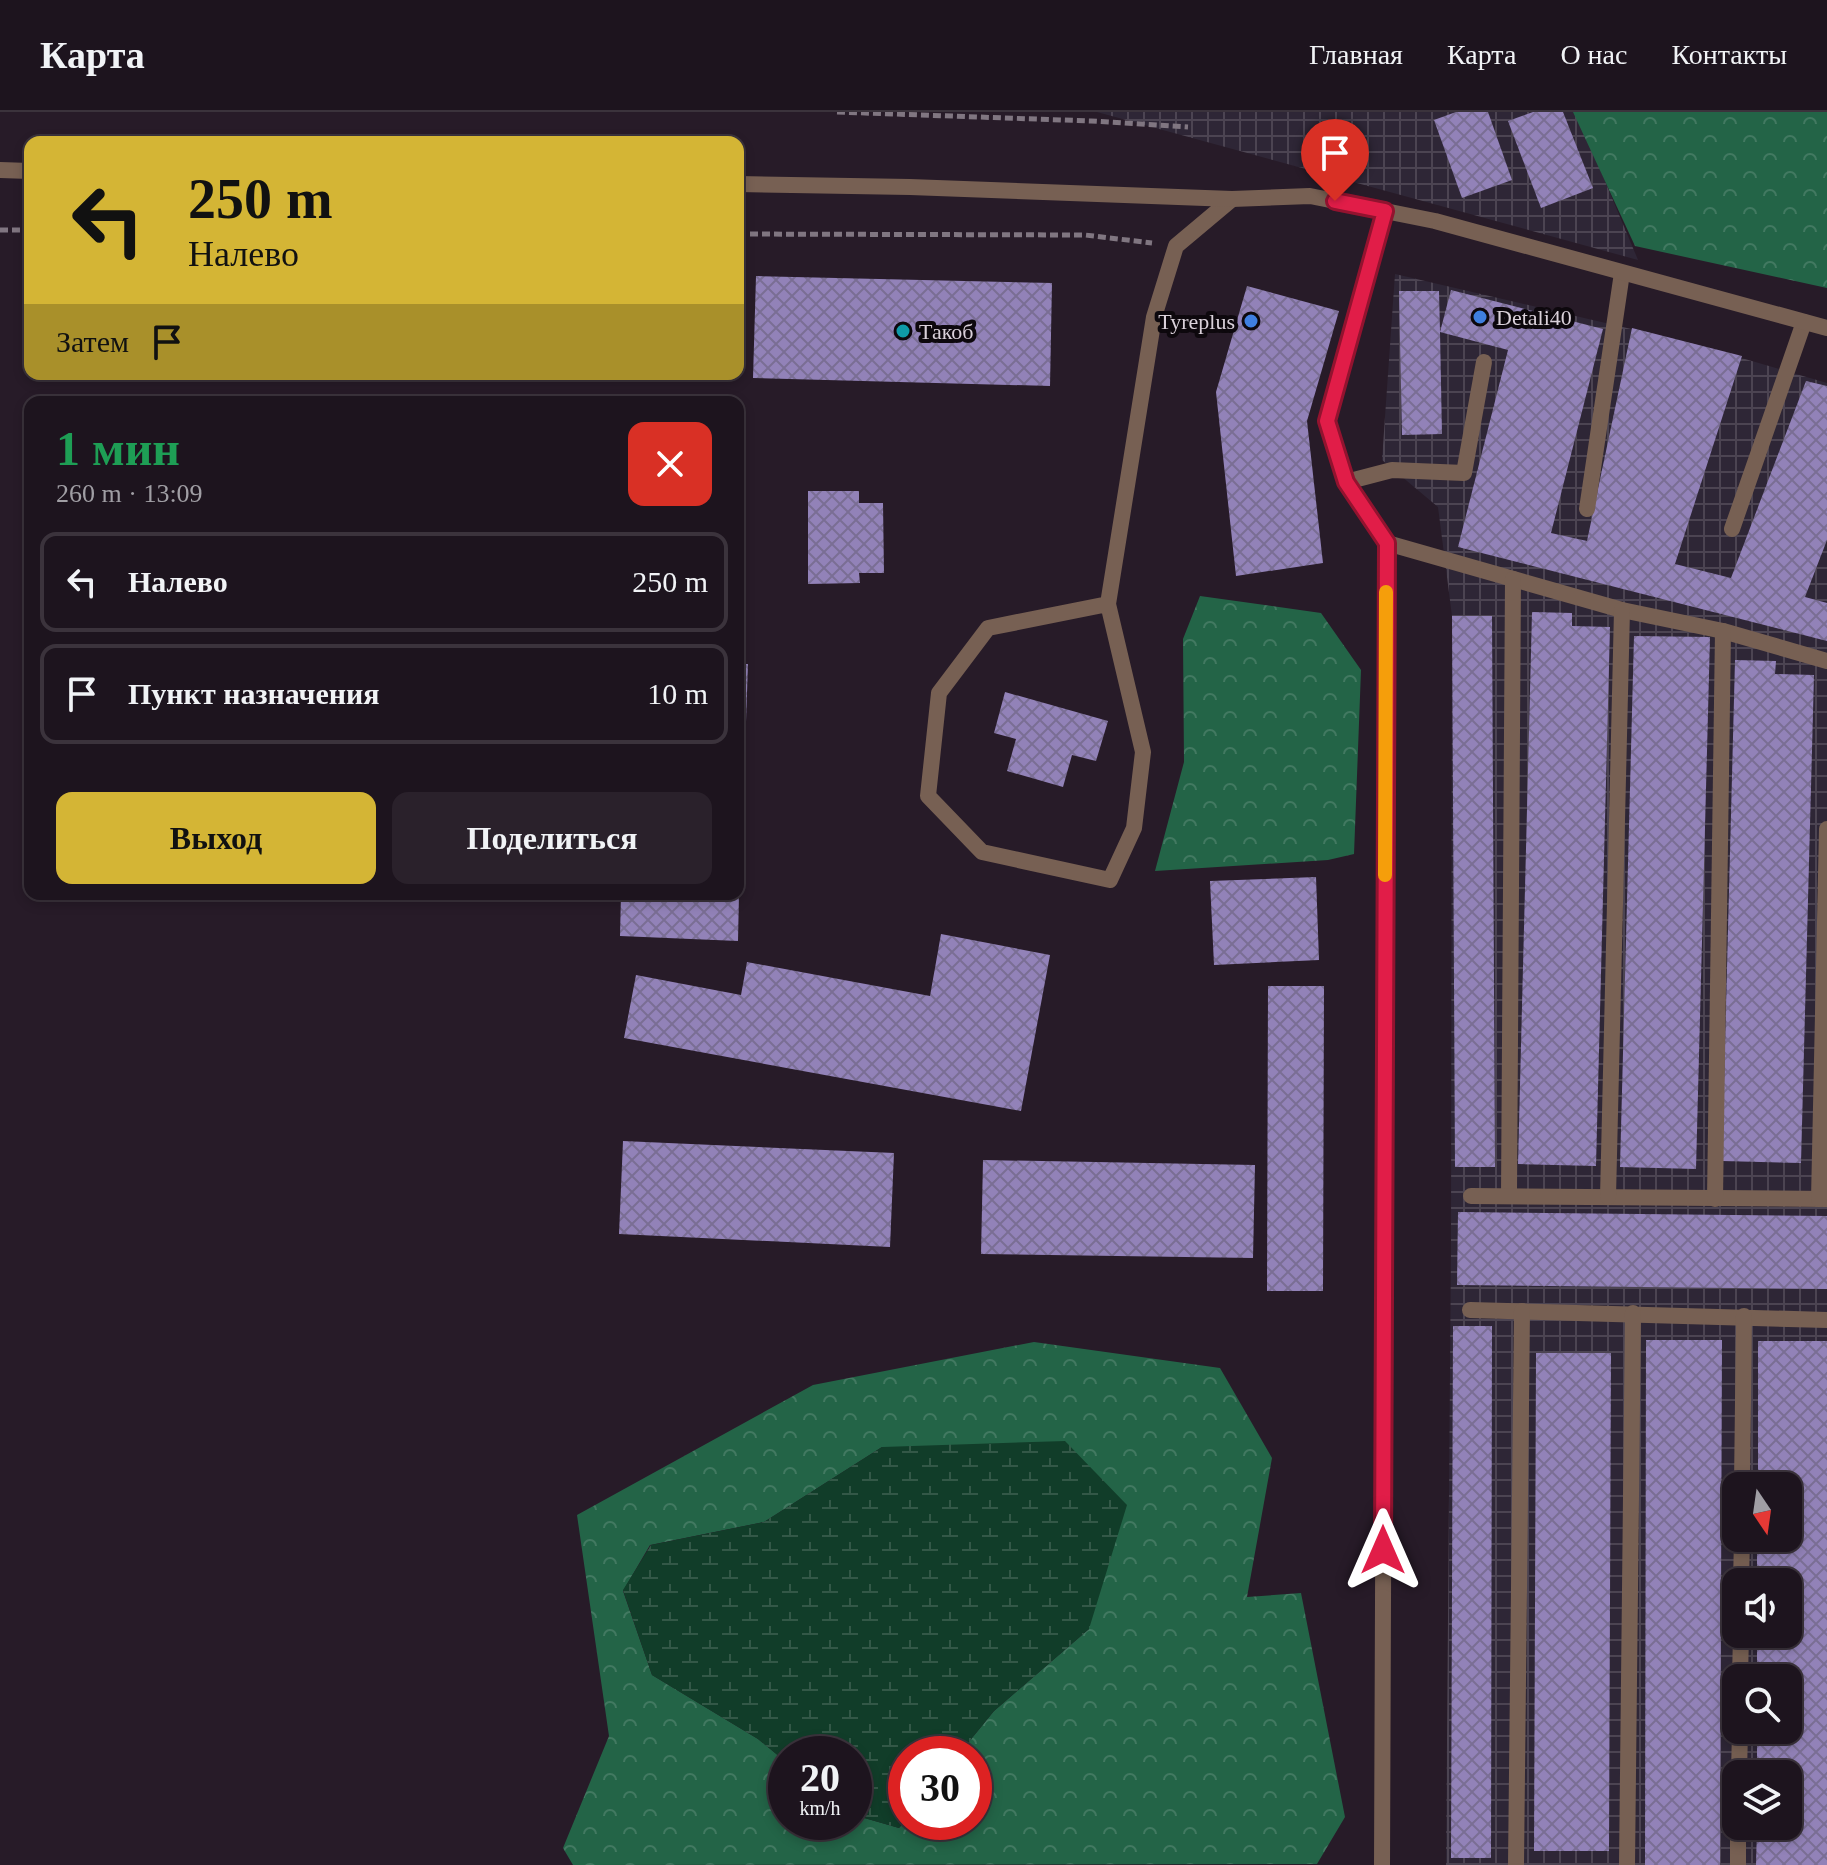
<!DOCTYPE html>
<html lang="ru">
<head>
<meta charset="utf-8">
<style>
  body { margin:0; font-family:Georgia,serif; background:#2a212b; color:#f1f3f6; height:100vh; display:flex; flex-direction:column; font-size:30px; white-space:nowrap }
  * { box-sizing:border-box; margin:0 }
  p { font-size:26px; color:#a09ea4 }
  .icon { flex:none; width:44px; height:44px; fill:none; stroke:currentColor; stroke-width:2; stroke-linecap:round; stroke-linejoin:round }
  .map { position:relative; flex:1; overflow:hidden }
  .drawer { position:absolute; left:24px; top:284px; width:720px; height:504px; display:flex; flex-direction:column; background:#1d141e; border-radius:16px; box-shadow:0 4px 12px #0003,0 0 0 2px #3b333c }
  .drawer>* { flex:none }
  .banner { position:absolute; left:24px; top:24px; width:720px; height:244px; border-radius:16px; box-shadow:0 4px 12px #0003,0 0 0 2px #3b333c; background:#d4b535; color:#111; overflow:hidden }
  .needle { width:52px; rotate:167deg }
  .fabs { position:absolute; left:1722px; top:1360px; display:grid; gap:16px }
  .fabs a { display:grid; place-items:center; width:80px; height:80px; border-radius:16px; background:#1d141e; box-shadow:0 4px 12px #0003,0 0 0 2px #3b333c; font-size:40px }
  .speed { position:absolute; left:768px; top:1624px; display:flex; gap:16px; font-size:40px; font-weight:700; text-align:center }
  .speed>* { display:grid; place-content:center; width:104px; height:104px; border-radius:50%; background:#1d141e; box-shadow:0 4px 12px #0003,0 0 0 2px #3b333c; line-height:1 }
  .speed small { font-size:20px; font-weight:400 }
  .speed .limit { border:12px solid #d22; background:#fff; color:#111 }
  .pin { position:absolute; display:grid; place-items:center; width:68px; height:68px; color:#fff; margin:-82px -34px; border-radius:50% 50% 50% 0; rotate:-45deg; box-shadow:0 0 8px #0007 }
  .pin .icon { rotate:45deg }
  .me { position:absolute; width:88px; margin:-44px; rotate:0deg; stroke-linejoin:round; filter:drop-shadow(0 0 6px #0008) }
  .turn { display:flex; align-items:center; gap:28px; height:168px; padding:0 32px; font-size:36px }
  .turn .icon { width:104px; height:104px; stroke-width:2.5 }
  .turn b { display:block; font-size:56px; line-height:68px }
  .then { display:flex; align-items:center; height:76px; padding:0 32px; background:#0003; gap:16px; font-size:30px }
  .round { display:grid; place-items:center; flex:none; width:84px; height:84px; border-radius:16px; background:#2a212b }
  .headline { display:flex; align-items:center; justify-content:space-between; height:136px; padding:0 32px }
  h1 { font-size:48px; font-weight:600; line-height:60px; color:#1e9e55 }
  .primary-button { display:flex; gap:16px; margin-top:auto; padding:16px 32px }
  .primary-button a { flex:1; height:92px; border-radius:16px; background:#d4b535; color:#111; font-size:32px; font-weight:600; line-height:92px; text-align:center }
  .primary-button a+a { background:#2a212b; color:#f1f3f6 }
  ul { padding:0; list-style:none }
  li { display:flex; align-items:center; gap:24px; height:100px; margin:0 16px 12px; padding:0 16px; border:4px solid #3b333c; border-radius:16px }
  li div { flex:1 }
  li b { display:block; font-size:30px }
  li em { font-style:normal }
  header { display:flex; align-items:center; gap:48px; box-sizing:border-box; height:112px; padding:0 40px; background:#1d141e; border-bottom:2px solid #3b333c }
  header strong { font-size:38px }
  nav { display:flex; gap:44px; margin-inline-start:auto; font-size:28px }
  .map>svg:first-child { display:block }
</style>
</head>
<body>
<header>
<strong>Карта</strong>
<nav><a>Главная</a><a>Карта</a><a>О нас</a><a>Контакты</a></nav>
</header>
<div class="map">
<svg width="1827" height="1753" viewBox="0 0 1827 1753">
  <defs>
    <pattern id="industrial-grid" width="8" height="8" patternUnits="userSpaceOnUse" patternTransform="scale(2)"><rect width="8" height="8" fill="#2e2636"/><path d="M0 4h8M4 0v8" fill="none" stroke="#4c4452"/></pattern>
    <pattern id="forest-crowns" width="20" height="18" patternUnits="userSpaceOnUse" patternTransform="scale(2)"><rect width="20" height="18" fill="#236447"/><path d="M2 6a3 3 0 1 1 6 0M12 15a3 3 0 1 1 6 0" fill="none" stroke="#427961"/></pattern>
    <pattern id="wetland-marsh" width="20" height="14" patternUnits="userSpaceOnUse" patternTransform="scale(2)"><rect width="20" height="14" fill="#113d29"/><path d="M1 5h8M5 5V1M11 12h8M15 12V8" fill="none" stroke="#335847"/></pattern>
    <pattern id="building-cross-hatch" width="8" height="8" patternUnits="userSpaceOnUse" patternTransform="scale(2)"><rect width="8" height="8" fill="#9282b8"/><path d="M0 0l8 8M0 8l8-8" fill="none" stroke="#7a6e94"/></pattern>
  </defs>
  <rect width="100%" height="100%" fill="#271b28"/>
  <g fill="url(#industrial-grid)" fill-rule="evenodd">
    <polygon points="1097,0 1576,0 1638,148"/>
    <path d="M1395 162 1687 230 1827 271V1753H1446L1451 1138 1452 504 1438 395 1382 348ZM1736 1374H1788V1426H1736ZM1736 1470H1788V1522H1736ZM1736 1566H1788V1618H1736ZM1736 1662H1788V1714H1736Z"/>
  </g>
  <g fill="url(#forest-crowns)" fill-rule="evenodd">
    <polygon points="1573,0 1827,0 1827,176 1635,134"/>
    <polygon points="1200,484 1321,501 1361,558 1354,742 1328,748 1155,759 1184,650 1183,527"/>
    <path d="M1034 1230 1220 1256 1272 1346 1247 1485 1301 1481 1345 1705 1317 1752 573 1753 563 1736 609 1624 577 1403 813 1273ZM882 1335 1089 1517 994 1599 959 1642H974V1710H906V1708L899 1716 854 1703V1710H786V1650L758 1627 652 1563 623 1479 650 1433 764 1410Z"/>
  </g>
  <polygon fill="url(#wetland-marsh)" points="1065,1329 1127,1393 1089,1517 994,1599 959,1642 906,1642 906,1708 899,1716 854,1703 854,1642 786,1642 786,1650 758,1627 652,1563 623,1478 651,1433 764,1410 882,1335"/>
  <g fill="url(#building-cross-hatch)">
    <polygon points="1456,0 1488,0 1512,68 1462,86 1434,8"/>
    <polygon points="1533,0 1563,0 1593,76 1541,96 1508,9"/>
    <polygon points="756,164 1052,171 1050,274 753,266"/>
    <polygon points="1247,174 1339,199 1307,309 1323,451 1236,464 1216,280"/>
    <polygon points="1451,178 1603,217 1551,421 1587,429 1632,216 1742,244 1675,452 1731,466 1806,269 1827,274 1827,428 1805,485 1827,491 1827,529 1458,435 1508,238 1440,220 1442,322 1402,323 1399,179 1439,179 1440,220"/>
    <polygon points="644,284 644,290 577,290 577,285"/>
    <polygon points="808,379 859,379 859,391 883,391 884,461 859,461 860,471 808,472"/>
    <polygon points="1532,500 1572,501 1572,514 1610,515 1596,1054 1518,1052"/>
    <polygon points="1452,504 1492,504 1495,1055 1455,1055"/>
    <polygon points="1634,524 1710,525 1696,1057 1620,1055"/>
    <polygon points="1735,548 1776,549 1775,562 1814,563 1801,1051 1722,1049"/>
    <polygon points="738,552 748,552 741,753 738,753"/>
    <polygon points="1005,580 1108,609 1096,649 1072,643 1063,675 1007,659 1016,627 994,621"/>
    <polygon points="1316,765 1319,848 1214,853 1210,769"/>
    <polygon points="621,782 739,782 738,829 620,824"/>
    <polygon points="941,822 1050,843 1021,999 624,926 636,863 741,883 747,850 930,884"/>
    <polygon points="1268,874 1324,874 1323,1179 1267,1179"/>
    <polygon points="623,1029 894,1041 890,1135 619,1122"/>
    <polygon points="983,1048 1255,1053 1253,1146 981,1142"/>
    <polygon points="1458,1100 1827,1104 1827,1177 1457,1173"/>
    <polygon points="1453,1214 1492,1214 1491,1746 1451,1746"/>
    <polygon points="1646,1228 1722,1228 1720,1753 1645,1753"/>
    <polygon points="1758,1229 1827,1229 1827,1753 1756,1753 1757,1714 1788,1714 1788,1662 1757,1662 1757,1618 1788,1618 1788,1566 1757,1566 1757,1522 1788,1522 1788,1470 1757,1470 1757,1426 1788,1426 1788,1374 1758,1374"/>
    <polygon points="1536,1241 1611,1241 1609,1739 1534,1739"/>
  </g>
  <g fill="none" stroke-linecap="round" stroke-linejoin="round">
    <g stroke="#807681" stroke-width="5" stroke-dasharray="8 4" stroke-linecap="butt">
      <polyline points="837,0 1091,9 1188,15"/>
      <polyline points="0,118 30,118"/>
      <polyline points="738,122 1085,123 1152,131"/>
    </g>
    <g stroke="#776053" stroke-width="16">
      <polyline points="1346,370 1392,358 1464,361 1484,250"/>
      <polyline points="1587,397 1622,161"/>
      <polyline points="1732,417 1804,210"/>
      <polyline points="1387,431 1622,498 1723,519 1827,549"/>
      <polyline points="1108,492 988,516 939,581 928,684 982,740 1110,768 1134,716 1143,640 1108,492 1154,205 1176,134 1232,87"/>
      <polyline points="1509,1082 1513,467"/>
      <polyline points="1471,1084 1827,1087"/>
      <polyline points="1608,1085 1622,498"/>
      <polyline points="1715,1087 1723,519"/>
      <polyline points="1819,1087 1827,717"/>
      <polyline points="1470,1198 1827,1208"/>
      <polyline points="1742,1374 1744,1204"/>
      <polyline points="1741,1470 1742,1426"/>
      <polyline points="1740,1566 1741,1522"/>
      <polyline points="1739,1662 1740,1618"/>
      <polyline points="1516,1753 1522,1199"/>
      <polyline points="1627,1753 1633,1201"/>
      <polyline points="1738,1753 1738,1714"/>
    </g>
    <g stroke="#776053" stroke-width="16">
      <polyline points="0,58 30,59"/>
      <polyline points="738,72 910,75 1232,87 1310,84 1435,109 1827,216"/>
      <polyline points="1382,1753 1387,431 1346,370 1327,309 1385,99"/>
    </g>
  </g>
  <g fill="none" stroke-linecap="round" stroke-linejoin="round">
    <g stroke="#92132f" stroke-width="20">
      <polyline id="route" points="1335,89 1385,99 1327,309 1346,370 1387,431 1383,1438"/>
    </g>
    <use href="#route" stroke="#e11d48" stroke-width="14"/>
    <polyline stroke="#f59e0b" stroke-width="14" points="1385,763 1386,480"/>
  </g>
  <g fill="#3f7fe0" stroke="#0d080d" stroke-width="3">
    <circle cx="1480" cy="205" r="8"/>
    <circle cx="1251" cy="209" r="8"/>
  </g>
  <circle fill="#0f9aa8" stroke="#0d080d" stroke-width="3" cx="903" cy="219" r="8"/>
  <g text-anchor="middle" stroke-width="8" stroke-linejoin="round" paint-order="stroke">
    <g font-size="22" fill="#dad1da" stroke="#0d080d" text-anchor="start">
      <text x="1496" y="213">Detali40</text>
      <text x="1235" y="217" text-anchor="end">Tyreplus</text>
      <text x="919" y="227">Такоб</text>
    </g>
  </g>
</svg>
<div class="fabs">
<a><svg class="needle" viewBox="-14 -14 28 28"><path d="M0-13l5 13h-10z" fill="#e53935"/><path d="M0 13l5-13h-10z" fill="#a09ea4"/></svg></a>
<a><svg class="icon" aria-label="sound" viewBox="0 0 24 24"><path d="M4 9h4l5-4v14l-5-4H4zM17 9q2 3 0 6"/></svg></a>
<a><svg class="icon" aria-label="search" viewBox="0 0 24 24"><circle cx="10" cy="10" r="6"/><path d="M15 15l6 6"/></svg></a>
<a><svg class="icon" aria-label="layers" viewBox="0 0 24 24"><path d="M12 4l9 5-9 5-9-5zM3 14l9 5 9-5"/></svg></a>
</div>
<div class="speed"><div>20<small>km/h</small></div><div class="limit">30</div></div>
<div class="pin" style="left:1335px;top:89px;background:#d93025"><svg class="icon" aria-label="arrive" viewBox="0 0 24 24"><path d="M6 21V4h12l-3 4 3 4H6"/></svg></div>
<svg class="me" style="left:1383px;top:1438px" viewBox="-20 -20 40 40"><path d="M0-17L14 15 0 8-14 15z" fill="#e11d48" stroke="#fff" stroke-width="4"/></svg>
<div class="banner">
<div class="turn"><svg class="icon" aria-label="left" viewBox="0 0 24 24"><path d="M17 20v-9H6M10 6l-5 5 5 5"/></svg><div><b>250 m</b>Налево</div></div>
<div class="then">Затем<svg class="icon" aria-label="arrive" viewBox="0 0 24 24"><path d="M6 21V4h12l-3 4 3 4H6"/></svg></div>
</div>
<section class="drawer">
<div class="headline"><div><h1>1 мин</h1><p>260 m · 13:09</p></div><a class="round" style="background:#d93025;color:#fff"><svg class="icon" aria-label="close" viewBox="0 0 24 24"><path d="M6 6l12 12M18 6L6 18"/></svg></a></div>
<ul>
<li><svg class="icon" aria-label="left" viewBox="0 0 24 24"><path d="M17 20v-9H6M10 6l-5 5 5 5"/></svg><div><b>Налево</b></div><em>250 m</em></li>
<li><svg class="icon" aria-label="arrive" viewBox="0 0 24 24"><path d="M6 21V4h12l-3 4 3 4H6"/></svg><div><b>Пункт назначения</b></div><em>10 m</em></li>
</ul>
<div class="primary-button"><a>Выход</a><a>Поделиться</a></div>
</section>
</div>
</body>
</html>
